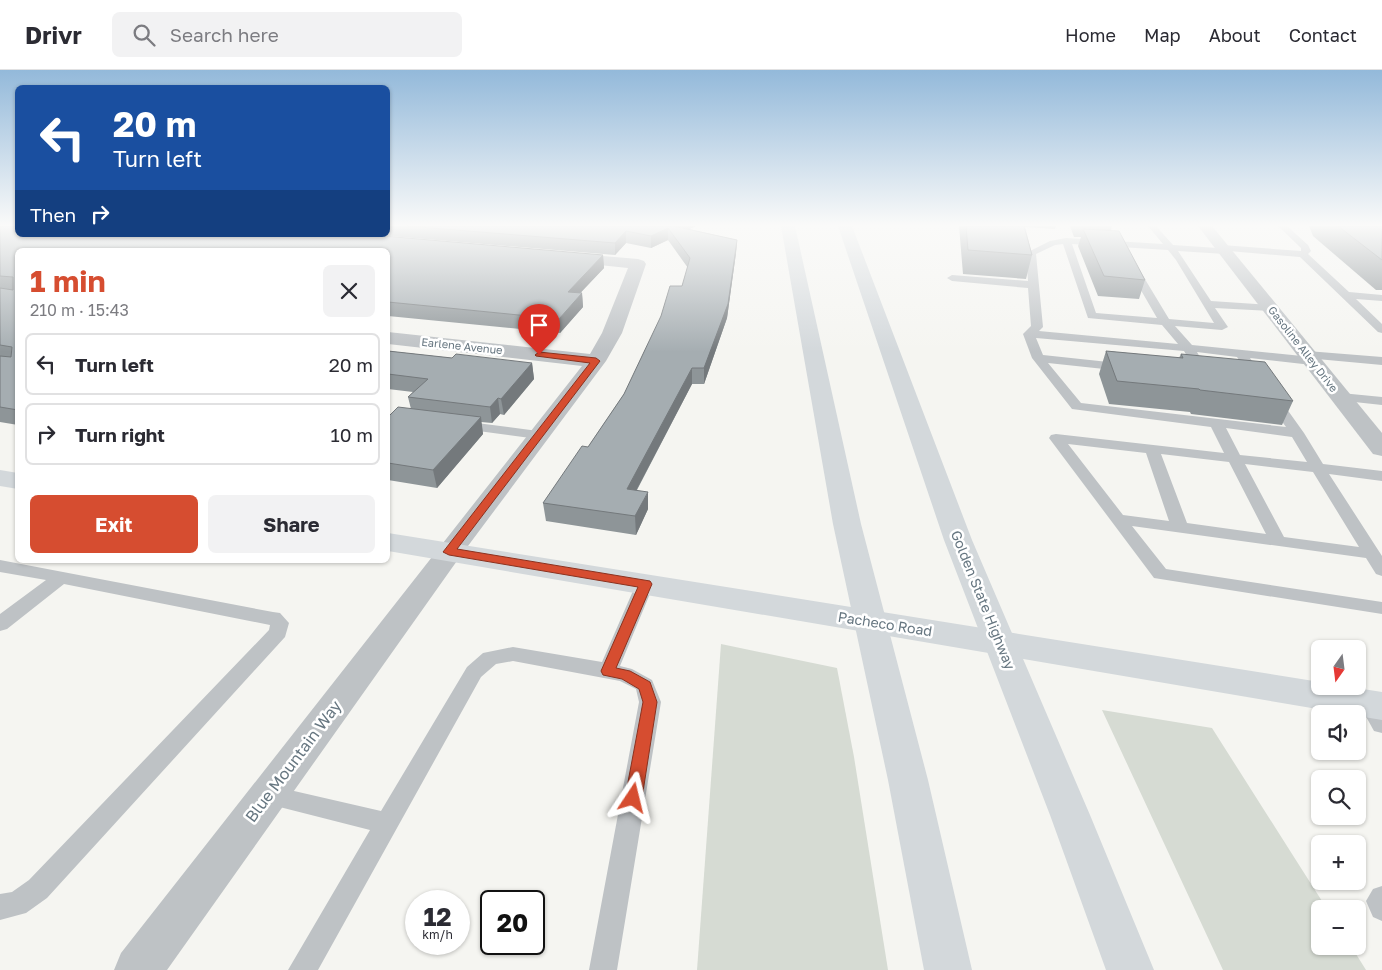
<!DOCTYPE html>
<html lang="en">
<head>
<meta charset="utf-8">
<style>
  body { margin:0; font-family:"Golos Text",sans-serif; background:#f2f2f3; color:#2b2b33; height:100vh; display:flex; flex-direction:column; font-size:19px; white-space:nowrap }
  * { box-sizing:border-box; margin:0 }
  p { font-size:16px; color:#7c7c81 }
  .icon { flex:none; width:28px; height:28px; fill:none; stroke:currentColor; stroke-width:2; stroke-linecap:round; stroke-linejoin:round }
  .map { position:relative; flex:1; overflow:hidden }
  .panel { position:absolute; left:15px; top:178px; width:375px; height:315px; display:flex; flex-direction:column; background:#fff; border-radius:8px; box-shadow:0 1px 4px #0004 }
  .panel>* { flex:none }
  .hud { position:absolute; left:15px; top:15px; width:375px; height:152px; border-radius:8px; box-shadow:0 1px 4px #0004; background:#1a4fa0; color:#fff; overflow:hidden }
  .needle { width:32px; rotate:194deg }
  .tools { position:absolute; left:1311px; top:570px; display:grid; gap:10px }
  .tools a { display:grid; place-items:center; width:55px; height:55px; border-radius:8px; background:#fff; box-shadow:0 1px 4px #0004; font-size:25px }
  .speed { position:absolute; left:405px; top:820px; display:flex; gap:10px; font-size:25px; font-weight:700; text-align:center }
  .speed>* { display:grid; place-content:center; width:65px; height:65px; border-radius:50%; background:#fff; box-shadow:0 1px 4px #0004; line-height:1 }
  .speed small { font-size:12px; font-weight:400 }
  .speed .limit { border:2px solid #111; border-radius:8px; background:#fff; color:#111 }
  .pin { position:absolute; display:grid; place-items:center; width:42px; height:42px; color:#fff; margin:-51px -21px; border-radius:50% 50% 50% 0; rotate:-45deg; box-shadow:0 0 5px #0007 }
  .pin .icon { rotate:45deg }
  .me { position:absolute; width:55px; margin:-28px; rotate:10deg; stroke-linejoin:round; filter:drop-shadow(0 0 4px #0008) }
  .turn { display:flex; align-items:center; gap:18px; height:105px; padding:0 15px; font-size:22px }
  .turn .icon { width:65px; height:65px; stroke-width:2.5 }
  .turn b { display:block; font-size:35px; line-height:42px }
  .then { display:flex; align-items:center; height:48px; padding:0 15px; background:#0003; gap:10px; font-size:19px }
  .round { display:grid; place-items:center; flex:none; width:52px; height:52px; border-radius:8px; background:#f2f2f3 }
  .head { display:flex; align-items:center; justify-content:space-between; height:85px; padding:0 15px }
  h1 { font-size:30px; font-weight:700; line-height:38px; color:#d64d30 }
  .action { display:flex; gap:10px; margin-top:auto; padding:10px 15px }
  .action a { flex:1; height:58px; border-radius:8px; background:#d64d30; color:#fff; font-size:20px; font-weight:700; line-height:58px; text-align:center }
  .action a+a { background:#f2f2f3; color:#2b2b33 }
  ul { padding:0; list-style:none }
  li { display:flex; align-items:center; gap:15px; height:62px; margin:0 10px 8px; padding:0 5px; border:2px solid #e1e1e2; border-radius:8px }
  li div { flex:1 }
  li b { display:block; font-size:19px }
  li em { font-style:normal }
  header { display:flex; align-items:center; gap:30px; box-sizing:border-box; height:70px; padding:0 25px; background:#fff; border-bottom:1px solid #e1e1e2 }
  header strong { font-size:24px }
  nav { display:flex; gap:28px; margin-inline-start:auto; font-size:18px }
  .search { width:350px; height:45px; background:#f2f2f3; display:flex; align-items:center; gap:12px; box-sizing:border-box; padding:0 18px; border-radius:8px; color:#7c7c81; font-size:19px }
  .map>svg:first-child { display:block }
</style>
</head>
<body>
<header>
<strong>Drivr</strong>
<div class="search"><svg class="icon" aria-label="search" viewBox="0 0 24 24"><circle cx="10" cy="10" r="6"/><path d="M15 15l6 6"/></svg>Search here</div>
<nav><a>Home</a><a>Map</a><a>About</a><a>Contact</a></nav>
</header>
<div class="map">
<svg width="1382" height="900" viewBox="0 0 1382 900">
  <rect width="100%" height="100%" fill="#f5f5f1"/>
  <g fill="#d6dbd3">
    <polygon points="721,574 837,598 854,687 888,900 697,900"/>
    <polygon points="1102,640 1212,658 1327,839 1320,839 1320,876 1351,876 1366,900 1223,900"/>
  </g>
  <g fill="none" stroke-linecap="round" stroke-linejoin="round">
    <g fill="#bec2c5" fill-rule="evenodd">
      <path d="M1148 156H1156L1173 175 1218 178 1222 175 1301 181V178L1278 156H1287L1308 175 1311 181 1308 184 1349 222 1382 225V231L1356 229 1382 254V263L1378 262 1300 187 1229 181 1225 184 1178 181 1211 231 1271 235 1276 238 1271 241 1215 238 1228 257 1222 260 1175 256 1192 275 1302 286 1303 282 1307 281 1382 287V295L1317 289 1316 294 1312 295 1250 288 1264 309 1258 313 1254 312 1237 287 1197 282 1209 303 1203 307 1199 306 1184 281 1036 268 1043 285 1127 294 1129 297 1123 301 1048 293 1081 333 1286 357 1267 331 1274 327 1279 328 1304 363 1323 394 1382 401V411L1329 404 1382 486V506L1376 504 1366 488 1132 456 1166 499 1382 532V544L1154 508 1049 368 1051 365 1056 364 1224 383 1211 357 1072 339 1032 288 1023 264 1031 256 1028 218 952 211 947 208 952 205 1028 211 1026 183 1050 171 1066 168 1163 174ZM1063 174 1088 248 1162 255 1178 274 1039 261 1043 257 1036 184 1055 175ZM1072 174 1168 180 1176 190 1214 253 1169 249 1137 196 1132 193 1127 196 1157 248 1096 243ZM1226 358 1292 367 1307 392 1240 385ZM1068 374 1146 383 1169 451 1123 445ZM1161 384 1229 392 1266 464 1187 453ZM1245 394 1313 402 1359 477 1284 467Z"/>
      <polygon points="1341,323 1382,327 1382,335 1336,330 1335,327 1336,324"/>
      <polygon points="461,351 538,361 545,365 538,369 456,358 454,355 456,352"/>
      <polygon points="0,490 273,542 280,543 289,553 285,567 47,828 26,843 0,850 0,824 12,822 29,810 269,560 270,555 64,514 7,559 0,561 0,544 46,510 0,502"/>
      <polygon points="645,508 651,510 654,514 620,596 632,599 652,610 661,632 617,900 589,900 639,632 636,619 620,611 513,591 496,594 481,607 318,900 288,900 370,760 260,732 256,725 260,718 268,715 381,741 467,597 483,583 513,577 602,592 636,514 639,510"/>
      <polygon points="1370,626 1377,628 1382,636 1382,663 1374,661 1359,634 1363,628"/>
      <polygon points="1382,816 1382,851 1373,847 1366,831 1373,819"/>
    </g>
    <g fill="#bec2c5" fill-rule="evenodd">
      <polygon points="1198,156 1212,156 1382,363 1382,386 1373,384"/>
      <polygon points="567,183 638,189 644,191 646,194 622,263 606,291 459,488 167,900 114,900 121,883 582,296 388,274 388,262 590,284 602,263 628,198 561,191 559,188 561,185"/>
    </g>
    <g fill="#d3d8db" fill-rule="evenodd">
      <polygon points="0,400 18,403 18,419 0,416"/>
      <polygon points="388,463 1320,612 1320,616 1344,616 1382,622 1382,650 1358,646 1358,644 1347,644 388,481"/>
    </g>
    <g fill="#d3d8db" fill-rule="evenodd">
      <polygon points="781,156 795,156 861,454 928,710 972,900 924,900 888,710 833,454"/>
      <polygon points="838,156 852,156 972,470 1090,745 1154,900 1106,900 1050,745 944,470"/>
    </g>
  </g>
  <g fill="#8e9598">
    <polygon points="0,156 603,185 604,198 580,223 582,223 583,237 560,263 388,246 388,180 18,180 18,355 0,352"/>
    <polygon points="388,156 696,156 689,159 737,170 736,183 727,248 704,314 692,314 637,420 648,439 636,465 546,451 543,433 588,377 624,324 682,216 688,198 668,170 651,178 626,173 615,185 378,165 388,165"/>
    <polygon points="959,156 1056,156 1055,159 1025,157 1032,185 1026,209 963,204"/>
    <polygon points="1070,156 1112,156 1111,160 1145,210 1139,229 1098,226 1078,176 1081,167 1074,167"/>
    <polygon points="1309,156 1382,156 1382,220 1376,220 1313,166"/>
    <polygon points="388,281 452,288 532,293 534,309 504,345 500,344 492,353 481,352 483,364 437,418 388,410 388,347 411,339 408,327 413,322 388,319"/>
    <polygon points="1106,281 1179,288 1181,284 1293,331 1282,355 1191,344 1190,342 1109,334 1099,304"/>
  </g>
  <g fill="#74797c">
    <polygon points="672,156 696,156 674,166"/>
    <polygon points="668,158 668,170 651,178 651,166"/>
    <polygon points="626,161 626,173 615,185 615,173"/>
    <polygon points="737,170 736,183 727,248 704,314 704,298"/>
    <polygon points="603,185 604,198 569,235 568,222"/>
    <polygon points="582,223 583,237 560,263 559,249"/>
    <polygon points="532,293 534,309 504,345 501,329"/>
    <polygon points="692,298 692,314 628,436 627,419"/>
    <polygon points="498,328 500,344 492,353 490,337"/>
    <polygon points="481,347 483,364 437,418 433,400"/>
    <polygon points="648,422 648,439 636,465 635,446"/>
  </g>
  <g fill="#a5adb1" stroke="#74797c">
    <polygon points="4,156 18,156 18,165 372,165 603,185 568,222 582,223 559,249 388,232 388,180 18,180 18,340 0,337 0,286 11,287 12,277 0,275 0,218 13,220 13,207 0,206 0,157"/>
    <polygon points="407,156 673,156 737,170 728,234 704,298 692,298 627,419 648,422 635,446 543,433 582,376 588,377 624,324 661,246 670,216 682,216 690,188 668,158 651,166 626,161 615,173"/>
    <polygon points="966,156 1024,156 1032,185 968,180"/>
    <polygon points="1338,156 1382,156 1382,190"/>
    <polygon points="1083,159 1119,161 1145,210 1104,206"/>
    <polygon points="388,281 452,288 456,284 532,293 501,329 498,328 490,337 408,327 428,309 388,304"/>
    <polygon points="1106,281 1183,288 1181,284 1265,292 1293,331 1200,320 1199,319 1117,311"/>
    <polygon points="398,337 481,347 433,400 388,393 388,347"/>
  </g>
  <linearGradient id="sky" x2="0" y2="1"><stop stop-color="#93b9da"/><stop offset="0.55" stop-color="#fafaf9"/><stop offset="1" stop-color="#fafaf9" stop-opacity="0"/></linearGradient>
  <rect width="1382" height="282" fill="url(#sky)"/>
  <polygon fill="#d64d30" stroke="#8b321f" points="539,282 596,288 600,291 457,479 650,511 652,514 616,598 630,601 650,612 657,632 642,728 639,732 633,735 628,732 625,728 643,632 639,619 622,609 603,605 601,601 638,517 449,485 443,482 590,293 536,286 535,285"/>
  <g text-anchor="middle" stroke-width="5" stroke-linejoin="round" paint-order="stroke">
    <g font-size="11" fill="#667680" stroke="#fff">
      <text transform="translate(462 276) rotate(6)" y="4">Earlene Avenue</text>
      <text transform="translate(1303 279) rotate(52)" y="4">Gasoline Alley Drive</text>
    </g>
    <g font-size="14" fill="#667680" stroke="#fff">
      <text transform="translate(983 530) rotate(68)" y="5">Golden State Highway</text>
      <text transform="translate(885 554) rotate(9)" y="5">Pacheco Road</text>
    </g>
    <g font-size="16" fill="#667680" stroke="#fff">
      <text transform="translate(293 691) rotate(-53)" y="6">Blue Mountain Way</text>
    </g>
  </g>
</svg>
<div class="tools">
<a><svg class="needle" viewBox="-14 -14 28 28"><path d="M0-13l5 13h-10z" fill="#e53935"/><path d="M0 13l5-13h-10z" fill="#7c7c81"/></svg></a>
<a><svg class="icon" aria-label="sound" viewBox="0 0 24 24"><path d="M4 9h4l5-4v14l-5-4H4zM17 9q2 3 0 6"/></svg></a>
<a><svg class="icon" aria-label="search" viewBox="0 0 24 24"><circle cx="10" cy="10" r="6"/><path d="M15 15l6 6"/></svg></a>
<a>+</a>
<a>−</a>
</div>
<div class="speed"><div>12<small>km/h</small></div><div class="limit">20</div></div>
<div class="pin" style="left:539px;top:285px;background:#d93025"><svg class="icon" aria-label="arrive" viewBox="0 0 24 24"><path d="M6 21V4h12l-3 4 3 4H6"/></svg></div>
<svg class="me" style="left:633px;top:728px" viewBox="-20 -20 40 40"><path d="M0-17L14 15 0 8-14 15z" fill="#d64d30" stroke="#fff" stroke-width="4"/></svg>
<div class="hud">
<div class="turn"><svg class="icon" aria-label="left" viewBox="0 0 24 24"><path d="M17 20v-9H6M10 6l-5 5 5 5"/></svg><div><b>20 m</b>Turn left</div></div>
<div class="then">Then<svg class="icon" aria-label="right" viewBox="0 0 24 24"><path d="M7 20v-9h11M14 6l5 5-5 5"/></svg></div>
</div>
<section class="panel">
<div class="head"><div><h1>1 min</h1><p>210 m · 15:43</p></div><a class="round"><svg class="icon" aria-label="close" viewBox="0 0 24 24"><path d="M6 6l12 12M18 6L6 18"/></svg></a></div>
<ul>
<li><svg class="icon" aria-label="left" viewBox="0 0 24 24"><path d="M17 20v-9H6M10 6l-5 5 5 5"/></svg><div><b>Turn left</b></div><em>20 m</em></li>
<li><svg class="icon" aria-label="right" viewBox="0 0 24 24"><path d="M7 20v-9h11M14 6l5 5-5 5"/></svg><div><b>Turn right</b></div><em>10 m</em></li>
</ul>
<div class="action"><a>Exit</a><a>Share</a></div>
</section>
</div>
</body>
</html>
